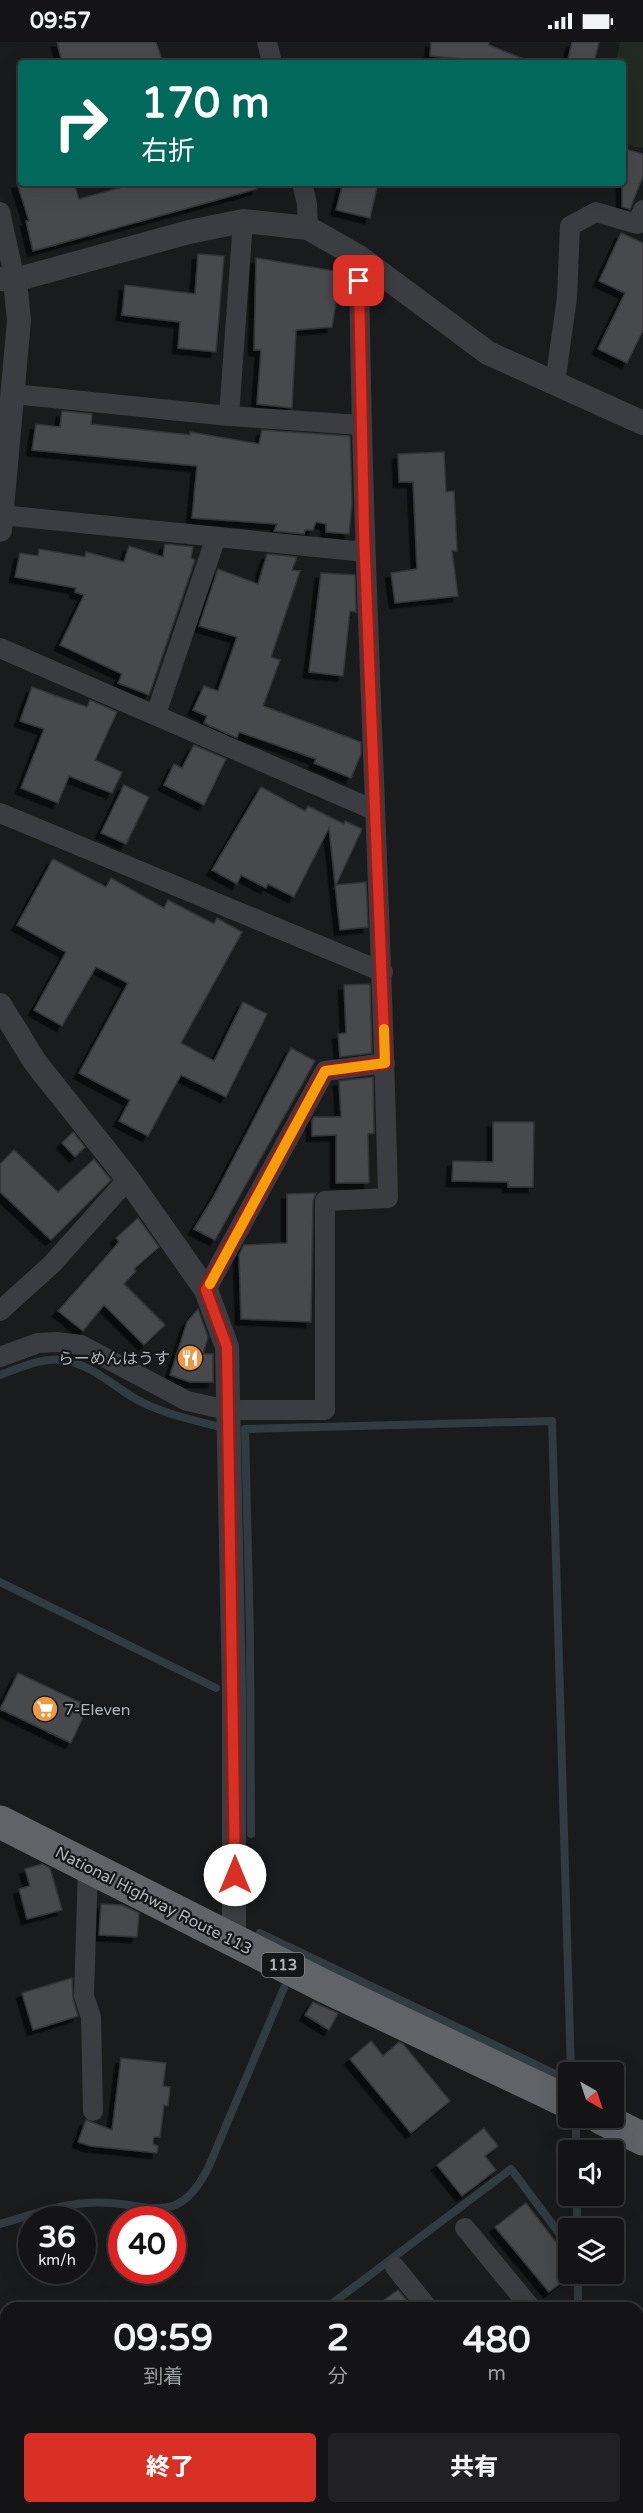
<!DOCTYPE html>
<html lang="ja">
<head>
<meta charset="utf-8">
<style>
  body { margin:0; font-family:"Varela Round","Noto Sans JP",sans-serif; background:#212123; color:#f1f3f6; height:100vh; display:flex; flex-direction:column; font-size:22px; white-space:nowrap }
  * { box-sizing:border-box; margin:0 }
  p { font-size:20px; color:#9d9ea1 }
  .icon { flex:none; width:33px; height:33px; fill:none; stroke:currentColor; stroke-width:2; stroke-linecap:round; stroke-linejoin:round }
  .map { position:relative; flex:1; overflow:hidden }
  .drawer { position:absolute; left:0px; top:2260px; width:644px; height:212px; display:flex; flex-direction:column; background:#141416; border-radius:18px 18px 0 0; box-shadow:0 6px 24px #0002,0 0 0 2px #333335 }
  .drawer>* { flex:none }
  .guide { position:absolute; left:18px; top:18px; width:608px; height:126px; border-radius:6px; box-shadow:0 6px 24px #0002,0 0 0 2px #333335; background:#00695c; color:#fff; overflow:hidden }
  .needle { width:39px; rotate:141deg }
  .controls { position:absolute; left:558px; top:2020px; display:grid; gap:12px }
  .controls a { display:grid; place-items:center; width:66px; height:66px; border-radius:6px; background:#141416; box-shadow:0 6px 24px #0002,0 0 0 2px #333335; font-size:30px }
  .speed { position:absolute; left:18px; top:2164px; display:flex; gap:12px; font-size:30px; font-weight:700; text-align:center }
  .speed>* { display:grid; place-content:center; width:78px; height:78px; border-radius:50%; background:#141416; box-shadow:0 6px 24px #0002,0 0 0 2px #333335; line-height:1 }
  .speed small { font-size:15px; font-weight:400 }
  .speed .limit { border:9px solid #d22; background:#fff; color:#111 }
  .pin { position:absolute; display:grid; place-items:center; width:51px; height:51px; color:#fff; margin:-26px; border-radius:12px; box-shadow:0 3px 9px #0006 }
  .me { position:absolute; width:66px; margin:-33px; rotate:0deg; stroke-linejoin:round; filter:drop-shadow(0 0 4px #0008) }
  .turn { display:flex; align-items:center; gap:21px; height:126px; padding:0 24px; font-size:27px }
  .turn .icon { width:78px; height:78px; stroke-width:2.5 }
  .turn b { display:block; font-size:42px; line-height:51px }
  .eta { display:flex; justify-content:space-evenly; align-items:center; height:102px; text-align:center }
  .eta b { font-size:36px; font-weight:800; line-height:42px }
  .primary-button { display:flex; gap:12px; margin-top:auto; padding:12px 24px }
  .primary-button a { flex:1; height:69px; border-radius:6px; background:#d93025; color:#fff; font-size:24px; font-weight:800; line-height:69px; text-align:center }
  .primary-button a+a { background:#212123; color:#f1f3f6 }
  .status { display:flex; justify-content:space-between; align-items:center; height:42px; padding:0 30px; background:#141416; direction:ltr }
  .status svg { height:16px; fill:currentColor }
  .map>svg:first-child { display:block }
</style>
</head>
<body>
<div class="status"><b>09:57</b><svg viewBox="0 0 49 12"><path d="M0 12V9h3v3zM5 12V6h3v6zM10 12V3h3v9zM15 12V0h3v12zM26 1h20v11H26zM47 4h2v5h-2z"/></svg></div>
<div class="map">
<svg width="643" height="2471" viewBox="0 0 643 2471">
  <defs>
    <filter id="shadow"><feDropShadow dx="-5.5" dy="5.5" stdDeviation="0" flood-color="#0009"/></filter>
  </defs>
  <rect width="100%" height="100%" fill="#1a1b1d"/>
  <polygon fill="#222b22" points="620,0 643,0 643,106 634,105 623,99 622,21 616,21"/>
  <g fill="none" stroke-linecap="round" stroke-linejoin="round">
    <g stroke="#303c41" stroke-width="8">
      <path d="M0 1333C19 1326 42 1315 63 1318 91 1322 113 1344 136 1357 161 1371 189 1377 216 1384"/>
      <polyline points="0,1540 216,1646"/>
      <polyline points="251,1792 250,1593 245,1387 552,1379 571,2031"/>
      <polyline points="260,1891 568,2038"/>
      <polyline points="576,2087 576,2109"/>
      <polyline points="577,2154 577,2187"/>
      <path d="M0 2182C28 2174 57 2163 86 2161 144 2155 176 2193 209 2124L284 1946"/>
      <polyline points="578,2232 578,2266"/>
      <polyline points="326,2266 511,2127 568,2203"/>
      <polyline points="638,2386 643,2392"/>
      <polyline points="54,2471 61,2466"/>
    </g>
  </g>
  <g fill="#47494d" stroke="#343539" stroke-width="1.5" filter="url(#shadow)">
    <polygon points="57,0 156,0 163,21 62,21"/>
    <polygon points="431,0 489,0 489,3 524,17 523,21 510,21 430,14"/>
    <polygon points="572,0 599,0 594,21 567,21"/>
    <polygon points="622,106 643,112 643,134 630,167 622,165"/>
    <polygon points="17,141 74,141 79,157 137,141 256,141 257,147 33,209 26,179 29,179"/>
    <polygon points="343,141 378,141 370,176 336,168"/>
    <polygon points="621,191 643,201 643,288 627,321 598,307 625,251 599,239"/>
    <polygon points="198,212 224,214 216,310 178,306 180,280 122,273 125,243 195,252"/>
    <polygon points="256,216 341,230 332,285 296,288 292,366 257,362 261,308 254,308"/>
    <polygon points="62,369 92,372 91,382 190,393 190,390 259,402 262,388 350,394 352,461 349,492 326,490 326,482 316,480 313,488 305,488 304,492 274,489 277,482 192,476 197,424 32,408 36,382 60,385"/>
    <polygon points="444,410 446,450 454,449 457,509 452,509 458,554 395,561 391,531 417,527 413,440 399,440 398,412"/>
    <polygon points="165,502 193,505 191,516 195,518 149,653 118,641 122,632 60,603 84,553 75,550 76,546 15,535 20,511 38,514 39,507 85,515 86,510 124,520 129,504 163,515"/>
    <polygon points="267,512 297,515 292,528 300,529 271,615 280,618 263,664 361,700 361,712 351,736 314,721 316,717 239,690 237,696 204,681 207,674 193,668 204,644 218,649 237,595 199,584 218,527 258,542"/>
    <polygon points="321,531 355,533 356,570 350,569 343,634 309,630"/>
    <polygon points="32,645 87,665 90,658 117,670 95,718 122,730 112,751 69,734 58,761 21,746 44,687 20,679"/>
    <polygon points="194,703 226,717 204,763 164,743 174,722 182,726"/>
    <polygon points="124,743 149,755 126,802 101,791"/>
    <polygon points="261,745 305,769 308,764 344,782 345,779 362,787 336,843 366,840 368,885 340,888 329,786 294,855 268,842 266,846 241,833 237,842 212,828"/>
    <polygon points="53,817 106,845 111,836 164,866 168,858 214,882 217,876 242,890 181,1001 214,1019 243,960 267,972 226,1055 181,1033 148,1094 119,1079 130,1058 79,1031 128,941 96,925 62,984 34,968 66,910 17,883"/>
    <polygon points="370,942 372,1011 340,1015 338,992 346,991 344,943"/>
    <polygon points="291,1006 315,1019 215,1198 194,1187 214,1154"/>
    <polygon points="373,1035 374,1091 368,1092 369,1141 336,1141 336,1093 312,1094 312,1079 314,1075 341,1075 339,1039"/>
    <polygon points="493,1080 534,1080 533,1145 508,1145 508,1140 452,1139 453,1119 493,1120"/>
    <polygon points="73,1090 85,1105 75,1115 62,1101"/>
    <polygon points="14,1108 58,1150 94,1117 111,1138 51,1198 0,1150 0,1122"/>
    <polygon points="316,1151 313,1159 311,1280 241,1277 239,1213 244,1203 287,1201 287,1152"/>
    <polygon points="138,1176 159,1205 134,1227 136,1229 124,1242 165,1283 144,1303 104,1263 83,1289 58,1269 119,1200 116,1196"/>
    <polygon points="198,1267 208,1295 203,1312 213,1312 213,1340 190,1340 170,1333 187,1280"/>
    <polygon points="18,1631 88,1664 71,1701 0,1667"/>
    <polygon points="42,1822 50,1826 62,1868 27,1877 19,1847 30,1844 25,1827"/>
    <polygon points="101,1862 122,1863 139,1871 137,1895 99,1893"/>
    <polygon points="72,1936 73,1957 78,1974 33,1988 22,1951"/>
    <polygon points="313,1960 338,1971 329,1988 305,1973"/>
    <polygon points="371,1999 383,2014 399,2000 403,2002 450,2059 411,2091 350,2017"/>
    <polygon points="121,2016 166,2021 163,2044 170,2045 168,2064 164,2063 160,2095 154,2095 153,2102 158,2104 157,2111 90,2104 78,2100 86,2078 112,2088"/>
    <polygon points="484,2086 498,2104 485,2114 496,2128 462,2154 437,2123"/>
    <polygon points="526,2161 568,2216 568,2235 549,2250 495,2185"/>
    <polygon points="398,2248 413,2266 373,2266"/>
  </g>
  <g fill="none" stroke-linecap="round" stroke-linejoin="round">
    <g stroke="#3b3d42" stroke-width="20">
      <polyline points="267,0 272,21"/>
      <polyline points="302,141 307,162 308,186"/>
      <polyline points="0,170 15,238"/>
      <polyline points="555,341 567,255 570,184 596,170 637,182 643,168"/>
      <polyline points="14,352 229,374 243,179"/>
      <polyline points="229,374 361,383"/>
      <polyline points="2,473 365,510"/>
      <polyline points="0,606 374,768"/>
      <polyline points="156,672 216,495"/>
      <polyline points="0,771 383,930"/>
      <polyline points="206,1248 325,1029 385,1021"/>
      <polyline points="0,1269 52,1222 128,1137"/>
      <path d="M0 1315 38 1301 57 1300 81 1303 187 1359 228 1368H325V1159L388 1156C381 842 362 529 359 215"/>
      <polyline points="88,1826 84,1954 91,1975 93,2069"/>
      <polyline points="465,2186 531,2266"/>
      <polyline points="395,2225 428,2266"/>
    </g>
    <g stroke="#3b3d42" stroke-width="24">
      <polyline points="0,237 15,238 189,190 243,179 308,186 359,215 488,311 643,381"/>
      <polyline points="0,488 19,279 15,238"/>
      <polyline points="0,963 35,1020 128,1137 206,1248 227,1305 234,1651 234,1899"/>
      <polyline points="638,2295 643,2291"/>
      <polyline points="405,2471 411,2466"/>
    </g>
    <g stroke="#606469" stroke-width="33">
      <polyline points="0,1780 322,1943 568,2060"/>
      <polyline points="601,2076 643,2097"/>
    </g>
  </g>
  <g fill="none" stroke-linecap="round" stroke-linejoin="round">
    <g stroke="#8d1f18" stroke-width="15">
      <polyline id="route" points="235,1833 227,1305 206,1248 325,1029 385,1021 364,489 359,239"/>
    </g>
    <use href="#route" stroke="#d93025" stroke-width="10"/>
    <polyline stroke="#f59e0b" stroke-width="10" points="210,1242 325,1029 385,1021 384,987"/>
  </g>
  <defs>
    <g id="restaurant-disc" transform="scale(1.35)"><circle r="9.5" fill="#ed9842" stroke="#151618"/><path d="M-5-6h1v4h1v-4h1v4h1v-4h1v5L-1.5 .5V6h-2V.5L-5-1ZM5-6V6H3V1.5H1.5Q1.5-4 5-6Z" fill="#fff"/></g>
    <g id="supermarket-disc" transform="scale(1.35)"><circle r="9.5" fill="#ed9842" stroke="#151618"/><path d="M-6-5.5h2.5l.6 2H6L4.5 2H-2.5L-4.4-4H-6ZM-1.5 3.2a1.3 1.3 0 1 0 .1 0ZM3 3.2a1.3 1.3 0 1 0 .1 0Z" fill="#fff"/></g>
  </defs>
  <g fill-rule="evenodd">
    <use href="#restaurant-disc" x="190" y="1316"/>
    <use href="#supermarket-disc" x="45" y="1667"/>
  </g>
  <g text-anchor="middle" stroke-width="4.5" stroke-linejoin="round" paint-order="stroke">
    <rect fill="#151618" stroke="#7f858b" stroke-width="1.5" x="262" y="1911" width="42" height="24" rx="4.5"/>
    <g font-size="15" font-weight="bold" fill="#adb4bc">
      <text x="283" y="1928">113</text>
    </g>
    <g font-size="16" fill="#adb4bc" stroke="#151618" text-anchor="end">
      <text x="170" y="1322">らーめんはうす</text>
      <text x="64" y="1673" text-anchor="start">7-Eleven</text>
    </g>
    <g font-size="16" fill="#adb4bc" stroke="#151618">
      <text transform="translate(154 1858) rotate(27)" y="6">National Highway Route 113</text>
    </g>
  </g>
</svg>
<div class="controls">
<a><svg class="needle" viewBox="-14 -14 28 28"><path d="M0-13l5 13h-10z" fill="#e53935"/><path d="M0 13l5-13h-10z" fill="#9d9ea1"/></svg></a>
<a><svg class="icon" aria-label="sound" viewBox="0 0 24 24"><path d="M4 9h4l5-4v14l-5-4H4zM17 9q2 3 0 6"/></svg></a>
<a><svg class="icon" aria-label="layers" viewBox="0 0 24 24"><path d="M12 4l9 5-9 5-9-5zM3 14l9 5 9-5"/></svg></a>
</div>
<div class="speed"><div>36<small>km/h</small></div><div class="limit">40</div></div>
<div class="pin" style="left:359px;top:239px;background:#d93025"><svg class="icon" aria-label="arrive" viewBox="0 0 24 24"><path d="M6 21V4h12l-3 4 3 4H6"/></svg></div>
<svg class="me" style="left:235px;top:1833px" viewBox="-20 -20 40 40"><circle r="19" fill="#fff"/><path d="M0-13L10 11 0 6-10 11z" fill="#d93025"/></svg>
<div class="guide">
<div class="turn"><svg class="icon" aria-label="right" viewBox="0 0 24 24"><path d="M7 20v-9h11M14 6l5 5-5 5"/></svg><div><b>170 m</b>右折</div></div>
</div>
<section class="drawer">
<div class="eta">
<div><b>09:59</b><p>到着</p></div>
<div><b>2</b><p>分</p></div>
<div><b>480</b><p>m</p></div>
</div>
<div class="primary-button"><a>終了</a><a>共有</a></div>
</section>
</div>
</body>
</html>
